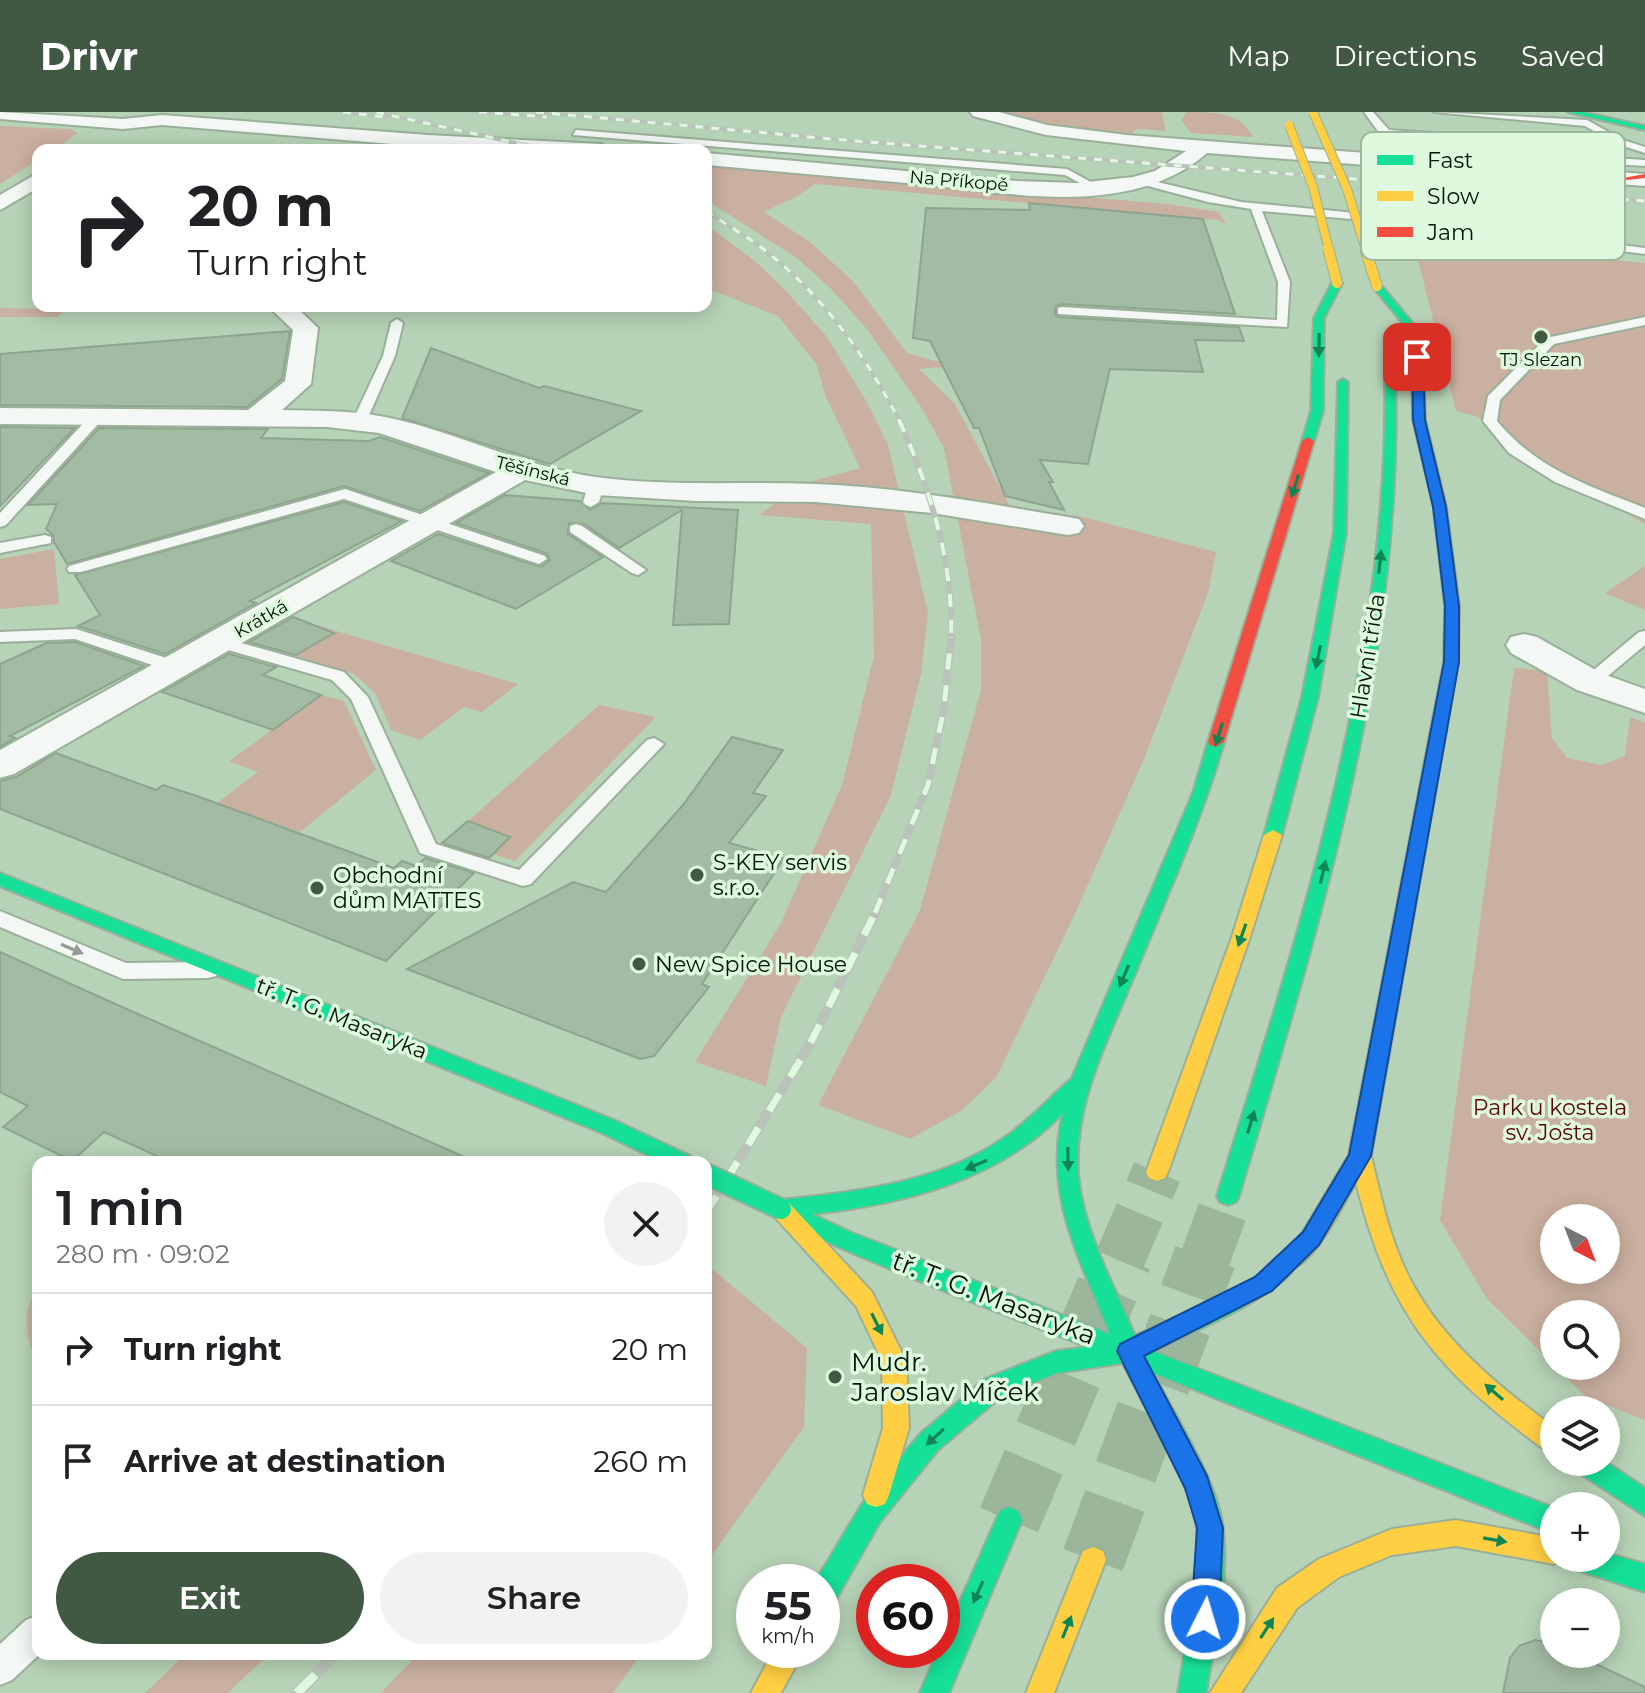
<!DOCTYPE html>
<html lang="en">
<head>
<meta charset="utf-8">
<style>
  body { margin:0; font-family:Montserrat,sans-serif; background:#f2f2f2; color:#202124; height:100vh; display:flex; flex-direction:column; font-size:30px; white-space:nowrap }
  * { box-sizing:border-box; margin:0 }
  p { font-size:26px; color:#757577 }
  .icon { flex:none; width:44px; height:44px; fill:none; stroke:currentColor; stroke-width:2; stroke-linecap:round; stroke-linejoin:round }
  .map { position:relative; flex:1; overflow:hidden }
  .details { position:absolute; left:32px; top:1044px; width:680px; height:504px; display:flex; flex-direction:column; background:#fff; border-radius:16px; box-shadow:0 4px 20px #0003 }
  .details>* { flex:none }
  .banner { position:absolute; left:32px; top:32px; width:680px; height:168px; border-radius:16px; box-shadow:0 4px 20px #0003; background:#fff; color:#202124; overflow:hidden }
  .needle { width:52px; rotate:138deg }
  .fabs { position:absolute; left:1540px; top:1092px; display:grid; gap:16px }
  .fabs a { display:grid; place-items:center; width:80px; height:80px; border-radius:50%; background:#fff; box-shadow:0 4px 20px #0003; font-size:40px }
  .speed { position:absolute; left:736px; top:1452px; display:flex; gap:16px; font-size:40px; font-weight:700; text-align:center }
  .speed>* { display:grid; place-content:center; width:104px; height:104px; border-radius:50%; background:#fff; box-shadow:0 4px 20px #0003; line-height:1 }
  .speed small { font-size:20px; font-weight:400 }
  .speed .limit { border:12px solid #d22; background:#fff; color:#111 }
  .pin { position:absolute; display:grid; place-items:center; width:68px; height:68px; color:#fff; margin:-34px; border-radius:16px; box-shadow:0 4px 12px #0006 }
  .me { position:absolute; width:88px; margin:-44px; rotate:5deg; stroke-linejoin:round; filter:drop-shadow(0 0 6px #0008) }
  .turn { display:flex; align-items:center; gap:28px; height:168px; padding:0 24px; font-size:36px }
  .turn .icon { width:104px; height:104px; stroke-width:2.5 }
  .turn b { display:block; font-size:56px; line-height:68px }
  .round { display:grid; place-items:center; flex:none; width:84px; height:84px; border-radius:42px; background:#f2f2f2 }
  .head { display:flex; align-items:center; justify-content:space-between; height:136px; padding:0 24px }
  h1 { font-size:48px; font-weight:600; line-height:60px }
  .primary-button { display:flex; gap:16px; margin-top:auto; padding:16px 24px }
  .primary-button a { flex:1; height:92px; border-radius:48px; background:#415843; color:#fff; font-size:32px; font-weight:600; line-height:92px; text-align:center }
  .primary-button a+a { background:#f2f2f2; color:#202124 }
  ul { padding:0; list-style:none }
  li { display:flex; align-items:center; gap:24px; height:112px; padding:0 24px; border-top:2px solid #e0e0e0 }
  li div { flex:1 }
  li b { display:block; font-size:30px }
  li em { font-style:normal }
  header { display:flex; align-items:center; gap:48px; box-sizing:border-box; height:112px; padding:0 40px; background:#415843; color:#fff }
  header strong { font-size:38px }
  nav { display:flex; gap:44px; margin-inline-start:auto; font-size:28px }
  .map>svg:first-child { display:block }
</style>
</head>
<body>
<header>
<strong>Drivr</strong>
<nav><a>Map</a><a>Directions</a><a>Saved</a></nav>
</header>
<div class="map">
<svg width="1645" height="1581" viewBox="0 0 1645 1581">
  <rect width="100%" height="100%" fill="#b7d3b7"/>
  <g fill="#cab0a0" fill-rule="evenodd">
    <path d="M999 0H1162L1166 19 1136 17 1132 22C1086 20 1042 14 999 0Z"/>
    <path d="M1187 0C1217 0 1240 0 1253 25L1191 21 1181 8Z"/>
    <polygon points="0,14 70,17 78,21 53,38 38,38 38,48 0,72"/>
    <polygon points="706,53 1168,92 1219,100 1226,112 1217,108 815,72 796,85 764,100 810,130 853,169 907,241 954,254 919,257 955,292 1010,394 1083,405 1216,440 1208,481 1144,647 1074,804 996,966 961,999 910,1027 818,993 920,798 981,578 981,528 944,336 921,295 867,217 831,177 797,146 706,88"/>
    <polygon points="706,113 754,148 789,182 827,225 868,292 888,333 928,501 921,562 891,683 781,905 766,974 695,950 781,811 842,673 874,544 871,412 759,403 802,372 860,356 825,283 817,253 778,204 706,176 714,170 706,167"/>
    <polygon points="1413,128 1645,151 1645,412 1619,397 1547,366 1503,337 1479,305 1456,299"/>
    <polygon points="48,194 70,194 57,205 0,205 0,196 44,197"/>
    <polygon points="54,437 59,492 0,497 0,447"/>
    <polygon points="1645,454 1645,498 1605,481"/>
    <polygon points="302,509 518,572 482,600 464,595 420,628 391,618 375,581 354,562 256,532 265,530 299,541 333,521"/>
    <path d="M1514 556 1547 559 1552 626 1567 646 1601 653 1625 644 1630 605 1645 611V1308L1586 1285 1555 1254H1606V1202H1554V1253L1487 1187 1440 1108ZM1554 1106H1606V1158H1554Z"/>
    <polygon points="321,583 344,589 376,658 300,720 217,691 258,660 229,649"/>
    <polygon points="599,593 656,605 515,749 493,742 510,724 468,709"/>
    <polygon points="706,1152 807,1236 804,1315 706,1451"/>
    <path d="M38 1175V1254C26 1227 20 1200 38 1175Z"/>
    <polygon points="185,1542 269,1542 228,1581 145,1581"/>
    <polygon points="418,1542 641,1542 613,1581 381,1581"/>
  </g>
  <g fill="#a3baa3" stroke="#8da48e" stroke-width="2">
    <polygon points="1029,91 1203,107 1235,202 1062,192 1056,194 1055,202 1058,205 1239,215 1244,229 1195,228 1203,260 1110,257 1088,352 1040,348 1053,370 1049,370 1064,398 1005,384 979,316 974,316 930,229 913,226 926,96 1030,98"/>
    <polygon points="290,219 282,267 247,295 0,293 0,242"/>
    <polygon points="431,236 539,276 544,274 641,299 550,352 543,350 402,306"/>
    <polygon points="0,315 75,316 0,394"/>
    <polygon points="99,316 268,317 261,326 369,329 380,325 489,361 420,399 344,374 67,452 54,430 53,423 46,417 57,392 28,393"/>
    <polygon points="505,383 580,389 590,398 602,391 738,398 729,512 673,513 682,398 619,436 584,412 569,411 568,422 603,445 516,497 391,449 438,422 541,455 550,448 546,441 456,411"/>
    <polygon points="344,390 402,409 250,489 256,491 165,542 78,514 100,503 75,463"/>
    <polygon points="293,505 334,521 296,543 249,530"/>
    <polygon points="75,530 144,554 10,624 15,626 0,635 0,552 46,531"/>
    <polygon points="229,542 276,555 263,563 321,583 273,618 162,580"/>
    <polygon points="732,625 783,638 753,681 766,684 729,731 784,746 702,872 709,875 654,944 640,947 407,857 573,770 606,780 683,693"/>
    <polygon points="56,641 156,678 163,673 194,683 394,756 402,749 416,754 425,746 474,761 386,849 0,697 0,669 16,665"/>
    <polygon points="468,709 510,725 489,746 442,731"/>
    <polygon points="0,840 113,891 476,1050 170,1050 104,1020 72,1049 3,1015 28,994 0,980"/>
    <polygon points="1535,1528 1554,1532 1554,1542 1575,1542 1645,1575 1645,1581 1503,1581 1510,1546 1519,1534"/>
  </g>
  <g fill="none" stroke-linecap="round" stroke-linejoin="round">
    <g stroke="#9cb69c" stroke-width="50" stroke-dasharray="50 25" stroke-linecap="butt">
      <polyline points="1120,1147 1157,1060"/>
      <polyline points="1205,1147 1228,1084"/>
    </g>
    <g stroke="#9cb69c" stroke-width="63" stroke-dasharray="63 31" stroke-linecap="butt">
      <polyline points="1009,1408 1121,1145"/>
      <polyline points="1093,1448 1205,1145"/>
    </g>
    <g stroke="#99af99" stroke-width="4">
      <g id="lane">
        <polygon points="1364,0 1373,0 1389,18 1449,22 1474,37 1645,48 1645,54 1473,43 1458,38 1446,28 1392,24 1407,49 1402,52"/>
        <polygon points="1434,0 1587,8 1623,28 1645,35 1645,41 1617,32 1585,14"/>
        <polygon points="576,18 1067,57 1100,75 1091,77 1065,63 573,23"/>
        <polygon points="1141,66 1241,90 1407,106 1645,136 1645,142 1407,112 1262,99 1290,170 1287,215 1058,202 1058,196 1062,195 1277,208 1278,170 1251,97 1208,90 1137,71"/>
        <path d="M1645 205V213L1554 232 1500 288 1497 309C1538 358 1587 373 1645 396V407L1555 370 1509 341 1483 309 1488 284 1546 226Z"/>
        <polygon points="397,207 403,211 395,244 366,310 354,313 352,310 383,244 391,211"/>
        <polygon points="96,302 101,303 101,309 6,413 0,415 0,401 91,303"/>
        <polygon points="596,369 604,374 599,390 591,395 586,393 583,390 588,374"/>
        <polygon points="345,377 545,444 547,447 539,452 344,387 81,460 69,460 67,457 69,454"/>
        <polygon points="576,412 582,414 646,458 638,463 632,461 570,420 570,414"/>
        <polygon points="45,423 51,425 51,431 0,441 0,431"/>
        <polygon points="76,517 182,551 185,555 176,560 170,559 75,527 0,530 0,520"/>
        <polygon points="1645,519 1645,533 1596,574 1584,574 1581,570 1584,566 1639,520"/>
        <polygon points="220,525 344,560 368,585 436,732 519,758 647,628 654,626 664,632 531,772 523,774 420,741 351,587 332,568 214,534 211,530 214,526"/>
        <polygon points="0,799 126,851 208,850 216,852 220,858 216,864 208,866 123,867 0,815"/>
        <polygon points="38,1503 40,1542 12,1568 0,1573 0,1532 26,1508"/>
      </g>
    </g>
    <g stroke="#99af99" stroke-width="4">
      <g id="street">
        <polygon points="0,0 123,7 162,3 428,23 601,32 610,38 428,35 162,13 123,17 0,7"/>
        <path d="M970 0H999L1047 13 1127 23 1645 62V74L1207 41C1128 110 1002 79 907 71 840 65 773 59 706 53V41L1017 69 1078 71 1133 65 1155 59 1186 39 1046 23 973 4Z"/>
        <polygon points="38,61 38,76 0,98 0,83"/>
        <path d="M268 194H295L318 216 311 272 282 298C316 299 351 298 385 305 456 319 522 355 596 365 668 375 742 369 815 372 900 375 984 391 1068 405L1079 407 1084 414 1079 421 1068 423 932 401 816 390 696 389 596 383 525 368 14 662 0 666V638L496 360 379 321 327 315 0 312V296L248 298 285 269 293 218Z"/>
        <polygon points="1524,522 1537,525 1603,562 1645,577 1645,601 1577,578 1511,541 1506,533 1511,525"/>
      </g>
    </g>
    <g stroke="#99af99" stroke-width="4">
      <g id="fast">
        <polygon points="1568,0 1582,0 1645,14 1645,18"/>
        <polygon points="1337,168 1342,171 1324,206 1323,299 1314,329 1308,333 1302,329 1311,299 1314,206 1332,171"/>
        <polygon points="1374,172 1380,172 1415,214 1422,245 1425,308 1446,395 1459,494 1458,550 1416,789 1407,795 1398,789 1444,550 1445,494 1434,395 1413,308 1412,245 1405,214 1374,176"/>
        <path d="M1390 264 1395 267C1404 545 1317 820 1239 1084L1236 1090 1228 1093 1220 1090 1217 1084C1299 821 1390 546 1385 267Z"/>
        <polygon points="1343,267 1348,270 1346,421 1318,585 1282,723 1273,728 1264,723 1302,585 1334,421 1338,270"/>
        <path d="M1216 625 1224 630C1201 710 1166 786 1135 862 1108 928 1070 997 1079 1071 1086 1124 1115 1175 1135 1224 1174 1205 1218 1189 1254 1166 1269 1157 1276 1137 1295 1143L1298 1150C1281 1185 1189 1221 1153 1239L1554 1396V1422L1153 1261C1175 1304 1218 1370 1223 1417 1229 1470 1214 1528 1206 1581H1178C1186 1528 1201 1471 1197 1417 1193 1374 1143 1292 1123 1251L1057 1261 1003 1283 938 1338 880 1410 832 1494 822 1498V1470H815L862 1392 920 1322 985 1267 1056 1239 1087 1235C1044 1217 782 1120 770 1097L773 1091 781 1088C859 1079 942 1071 1008 1023 1032 1006 1050 985 1072 966L1193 681 1208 630ZM1063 1001C1043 1084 1081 1148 1110 1222L850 1120 812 1102C902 1092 998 1069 1063 1001Z"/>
        <polygon points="0,761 616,1009 690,1044 693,1050 662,1050 602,1021 0,774"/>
        <polygon points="1571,1350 1606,1350 1645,1376 1645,1404 1575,1358"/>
        <polygon points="1009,1395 1018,1399 1022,1408 949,1581 920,1581 938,1538 942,1538 942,1530 1000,1399"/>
        <polygon points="1606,1441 1645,1452 1645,1480 1568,1455 1565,1446 1606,1446"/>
      </g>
    </g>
    <g stroke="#99af99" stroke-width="4">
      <g id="slow">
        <polygon points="1273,718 1282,723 1250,825 1168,1060 1165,1066 1157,1069 1149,1066 1146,1060 1232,825 1264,723"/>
        <path d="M1407 783 1416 789 1371 1044C1381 1085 1390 1129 1410 1167 1442 1229 1499 1275 1554 1315V1342L1545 1338C1437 1258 1389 1204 1356 1070 1343 1092 1309 1167 1279 1157L1276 1150 1303 1120 1349 1043 1398 789Z"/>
        <polygon points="781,1088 789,1091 872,1180 906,1249 909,1316 889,1383 885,1392 876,1395 867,1392 863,1383 883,1316 882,1249 856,1194 773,1103 770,1097 773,1091"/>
        <polygon points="1456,1408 1554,1426 1554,1446 1564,1446 1554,1452 1456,1434 1392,1443 1339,1465 1297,1496 1241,1581 1210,1581 1277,1476 1319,1447 1392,1417"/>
        <polygon points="1093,1435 1103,1439 1106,1448 1054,1581 1026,1581 1083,1439"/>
        <polygon points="774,1538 804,1538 781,1581 751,1581"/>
      </g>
    </g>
    <g stroke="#99af99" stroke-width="4">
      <g id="jam">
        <polygon points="1645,62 1645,66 1627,68 1623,66"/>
        <polygon points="1308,325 1314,329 1224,630 1216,635 1210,633 1208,630 1302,329"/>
      </g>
    </g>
    <use href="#lane" fill="#f4f8f4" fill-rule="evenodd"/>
    <use href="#street" fill="#f4f8f4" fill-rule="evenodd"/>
    <use href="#fast" fill="#16e098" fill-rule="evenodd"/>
    <use href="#slow" fill="#ffcf43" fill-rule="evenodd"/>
    <use href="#jam" fill="#f24e42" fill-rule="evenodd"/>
    <g stroke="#bac3ba" stroke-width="4">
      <g id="rail-far4">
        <polyline points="343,0 385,5"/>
        <polyline points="376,0 547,38"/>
        <polyline points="479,0 547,5"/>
        <polyline points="536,0 854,29 1645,89"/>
        <path d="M706 99C728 114 752 127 772 144 827 189 868 248 900 310"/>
      </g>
    </g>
    <g stroke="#bac3ba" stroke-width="6">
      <path id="rail-far3" d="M899 308C930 376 954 452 951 527"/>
    </g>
    <g stroke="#bac3ba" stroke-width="8">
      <polyline id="rail-far2" points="875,801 928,673 944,596 951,525"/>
    </g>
    <g stroke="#bac3ba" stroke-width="10">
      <polyline id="rail-far1" points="706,1101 809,934 876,799"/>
    </g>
    <g stroke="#bac3ba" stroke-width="12">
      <polyline id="rail" points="297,1581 336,1542"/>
    </g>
    <use href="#rail-far4" stroke="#def9de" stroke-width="3" stroke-dasharray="8" stroke-linecap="butt"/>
    <use href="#rail-far3" stroke="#def9de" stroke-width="4" stroke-dasharray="13" stroke-linecap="butt"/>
    <use href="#rail-far2" stroke="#def9de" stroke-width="5" stroke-dasharray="16" stroke-linecap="butt"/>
    <use href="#rail-far1" stroke="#def9de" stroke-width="7" stroke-dasharray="20" stroke-linecap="butt"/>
    <use href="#rail" stroke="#def9de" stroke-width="9" stroke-dasharray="26" stroke-linecap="butt"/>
    <g stroke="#99af99" stroke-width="24" stroke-linecap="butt">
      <polyline id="fast-bridge" points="706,1062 781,1097"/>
    </g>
    <g stroke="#99af99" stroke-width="10" stroke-linecap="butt">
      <g id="slow-bridge-far1">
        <polyline points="1313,0 1347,77 1366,138"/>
        <polyline points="1289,13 1313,75 1329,138"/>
      </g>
    </g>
    <g stroke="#99af99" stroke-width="12" stroke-linecap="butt">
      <g id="slow-bridge">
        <polyline points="1328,136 1337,171"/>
        <polyline points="1365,136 1377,174"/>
      </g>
    </g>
    <use href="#fast-bridge" stroke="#16e098" stroke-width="20"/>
    <use href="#slow-bridge-far1" stroke="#ffcf43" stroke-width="8"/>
    <use href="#slow-bridge" stroke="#ffcf43" stroke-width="10"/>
  </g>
  <defs><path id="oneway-solid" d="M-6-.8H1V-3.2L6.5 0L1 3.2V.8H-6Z" transform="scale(2)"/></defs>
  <g fill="#0d8555">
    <use href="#oneway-solid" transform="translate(1319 233) rotate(91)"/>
    <use href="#oneway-solid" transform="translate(1295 374) rotate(107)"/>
    <use href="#oneway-solid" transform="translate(1380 450) rotate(-84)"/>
    <use href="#oneway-solid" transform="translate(1318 545) rotate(102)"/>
    <use href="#oneway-solid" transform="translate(1219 622) rotate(107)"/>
    <use href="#oneway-solid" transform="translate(1323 760) rotate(-77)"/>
    <use href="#oneway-solid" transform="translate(1242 823) rotate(109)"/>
    <use href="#oneway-solid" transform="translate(1124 864) rotate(113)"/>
    <use href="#oneway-solid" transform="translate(1251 1010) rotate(-73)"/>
    <use href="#oneway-solid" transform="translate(1068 1047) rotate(89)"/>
    <use href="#oneway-solid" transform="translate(976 1053) rotate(157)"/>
    <use href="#oneway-solid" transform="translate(877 1212) rotate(63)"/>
    <use href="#oneway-solid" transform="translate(1494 1280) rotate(-139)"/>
    <use href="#oneway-solid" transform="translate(935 1325) rotate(137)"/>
    <use href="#oneway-solid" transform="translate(1495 1428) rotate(10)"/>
    <use href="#oneway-solid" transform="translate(978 1480) rotate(114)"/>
    <use href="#oneway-solid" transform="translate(1067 1515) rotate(-68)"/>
    <use href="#oneway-solid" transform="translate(1267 1516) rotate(-57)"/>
  </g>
  <use fill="#939d94" href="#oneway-solid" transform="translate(72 837) rotate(23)"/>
  <polygon fill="#1a73e8" stroke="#114b97" stroke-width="2" points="1417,242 1423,245 1425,308 1446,395 1459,494 1459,550 1371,1044 1319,1133 1272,1179 1144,1244 1207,1364 1223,1416 1219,1507 1215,1517 1205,1521 1195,1517 1191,1507 1197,1416 1185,1376 1117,1239 1120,1232 1255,1165 1303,1120 1349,1043 1444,550 1445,494 1433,395 1413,308 1412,245"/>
  <g fill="#415843" stroke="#def9de" stroke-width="3">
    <circle cx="1541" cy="225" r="8"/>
    <circle cx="697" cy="763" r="8"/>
    <circle cx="317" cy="776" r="8"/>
    <circle cx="639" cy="852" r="8"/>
    <circle cx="835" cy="1265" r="8"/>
  </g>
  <g text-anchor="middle" stroke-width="7" stroke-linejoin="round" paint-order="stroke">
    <g font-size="18" fill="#021504" stroke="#def9de">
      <text transform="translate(959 69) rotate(5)" y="6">Na Příkopě</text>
      <text transform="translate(533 359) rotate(14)" y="6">Těšínská</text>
      <text transform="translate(261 507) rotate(-30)" y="6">Krátká</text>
    </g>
    <g font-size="18" fill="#021504" stroke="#def9de">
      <text x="1541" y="254">TJ Slezan</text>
    </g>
    <g font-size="22" fill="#021504" stroke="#def9de">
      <text transform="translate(1367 544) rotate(-81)" y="8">Hlavní třída</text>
      <text transform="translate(342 906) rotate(22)" y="8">tř. T. G. Masaryka</text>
    </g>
    <g font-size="22" fill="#021504" stroke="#def9de" text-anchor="start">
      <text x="713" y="758">S-KEY servis<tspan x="713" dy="25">s.r.o.</tspan></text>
      <text x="333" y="771">Obchodní<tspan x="333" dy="25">dům MATTES</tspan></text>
      <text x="655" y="860">New Spice House</text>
    </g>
    <g font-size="22" fill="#5e030a" stroke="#def9de">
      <text x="1550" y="1003">Park u kostela<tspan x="1550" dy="25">sv. Jošta</tspan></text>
    </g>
    <g font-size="26" fill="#021504" stroke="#def9de">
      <text transform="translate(994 1186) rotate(21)" y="9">tř. T. G. Masaryka</text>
    </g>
    <g font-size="26" fill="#021504" stroke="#def9de" text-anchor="start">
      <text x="851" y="1259">Mudr.<tspan x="851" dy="30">Jaroslav Míček</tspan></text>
    </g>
  </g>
  <rect x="1361" y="20" width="264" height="128" rx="12" fill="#def9de" stroke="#9cb59d" stroke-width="2"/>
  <rect x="1377" y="43" width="36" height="10" fill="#16e098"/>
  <rect x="1377" y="79" width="36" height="10" fill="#ffcf43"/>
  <rect x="1377" y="115" width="36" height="10" fill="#f24e42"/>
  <g font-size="22" fill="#021504">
    <text x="1427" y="56">Fast</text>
    <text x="1427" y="92">Slow</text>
    <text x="1427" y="128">Jam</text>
  </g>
</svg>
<div class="fabs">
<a><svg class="needle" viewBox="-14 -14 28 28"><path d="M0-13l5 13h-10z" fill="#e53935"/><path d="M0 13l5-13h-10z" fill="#757577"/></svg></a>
<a><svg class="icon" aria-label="search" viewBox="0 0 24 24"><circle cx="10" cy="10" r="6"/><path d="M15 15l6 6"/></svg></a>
<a><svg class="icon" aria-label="layers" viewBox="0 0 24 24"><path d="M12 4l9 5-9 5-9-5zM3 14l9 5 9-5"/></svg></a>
<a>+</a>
<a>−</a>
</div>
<div class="speed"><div>55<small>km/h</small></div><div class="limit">60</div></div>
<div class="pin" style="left:1417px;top:245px;background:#d93025"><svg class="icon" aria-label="arrive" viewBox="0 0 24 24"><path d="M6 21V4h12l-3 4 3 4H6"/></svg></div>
<svg class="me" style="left:1205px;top:1507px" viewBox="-20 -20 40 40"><circle r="17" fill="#1a73e8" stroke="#fff" stroke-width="3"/><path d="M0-11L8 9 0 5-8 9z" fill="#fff"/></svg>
<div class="banner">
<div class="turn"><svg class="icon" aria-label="right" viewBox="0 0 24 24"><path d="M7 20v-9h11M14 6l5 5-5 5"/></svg><div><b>20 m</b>Turn right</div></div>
</div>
<section class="details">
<div class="head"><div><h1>1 min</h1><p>280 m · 09:02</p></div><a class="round"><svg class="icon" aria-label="close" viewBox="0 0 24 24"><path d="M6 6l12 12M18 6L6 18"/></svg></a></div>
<ul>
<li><svg class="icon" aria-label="right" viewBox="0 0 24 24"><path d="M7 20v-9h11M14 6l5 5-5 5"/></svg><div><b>Turn right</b></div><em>20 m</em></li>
<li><svg class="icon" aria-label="arrive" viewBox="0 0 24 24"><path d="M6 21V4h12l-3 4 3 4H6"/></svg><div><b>Arrive at destination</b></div><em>260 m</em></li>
</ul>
<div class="primary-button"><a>Exit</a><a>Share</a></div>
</section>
</div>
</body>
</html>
